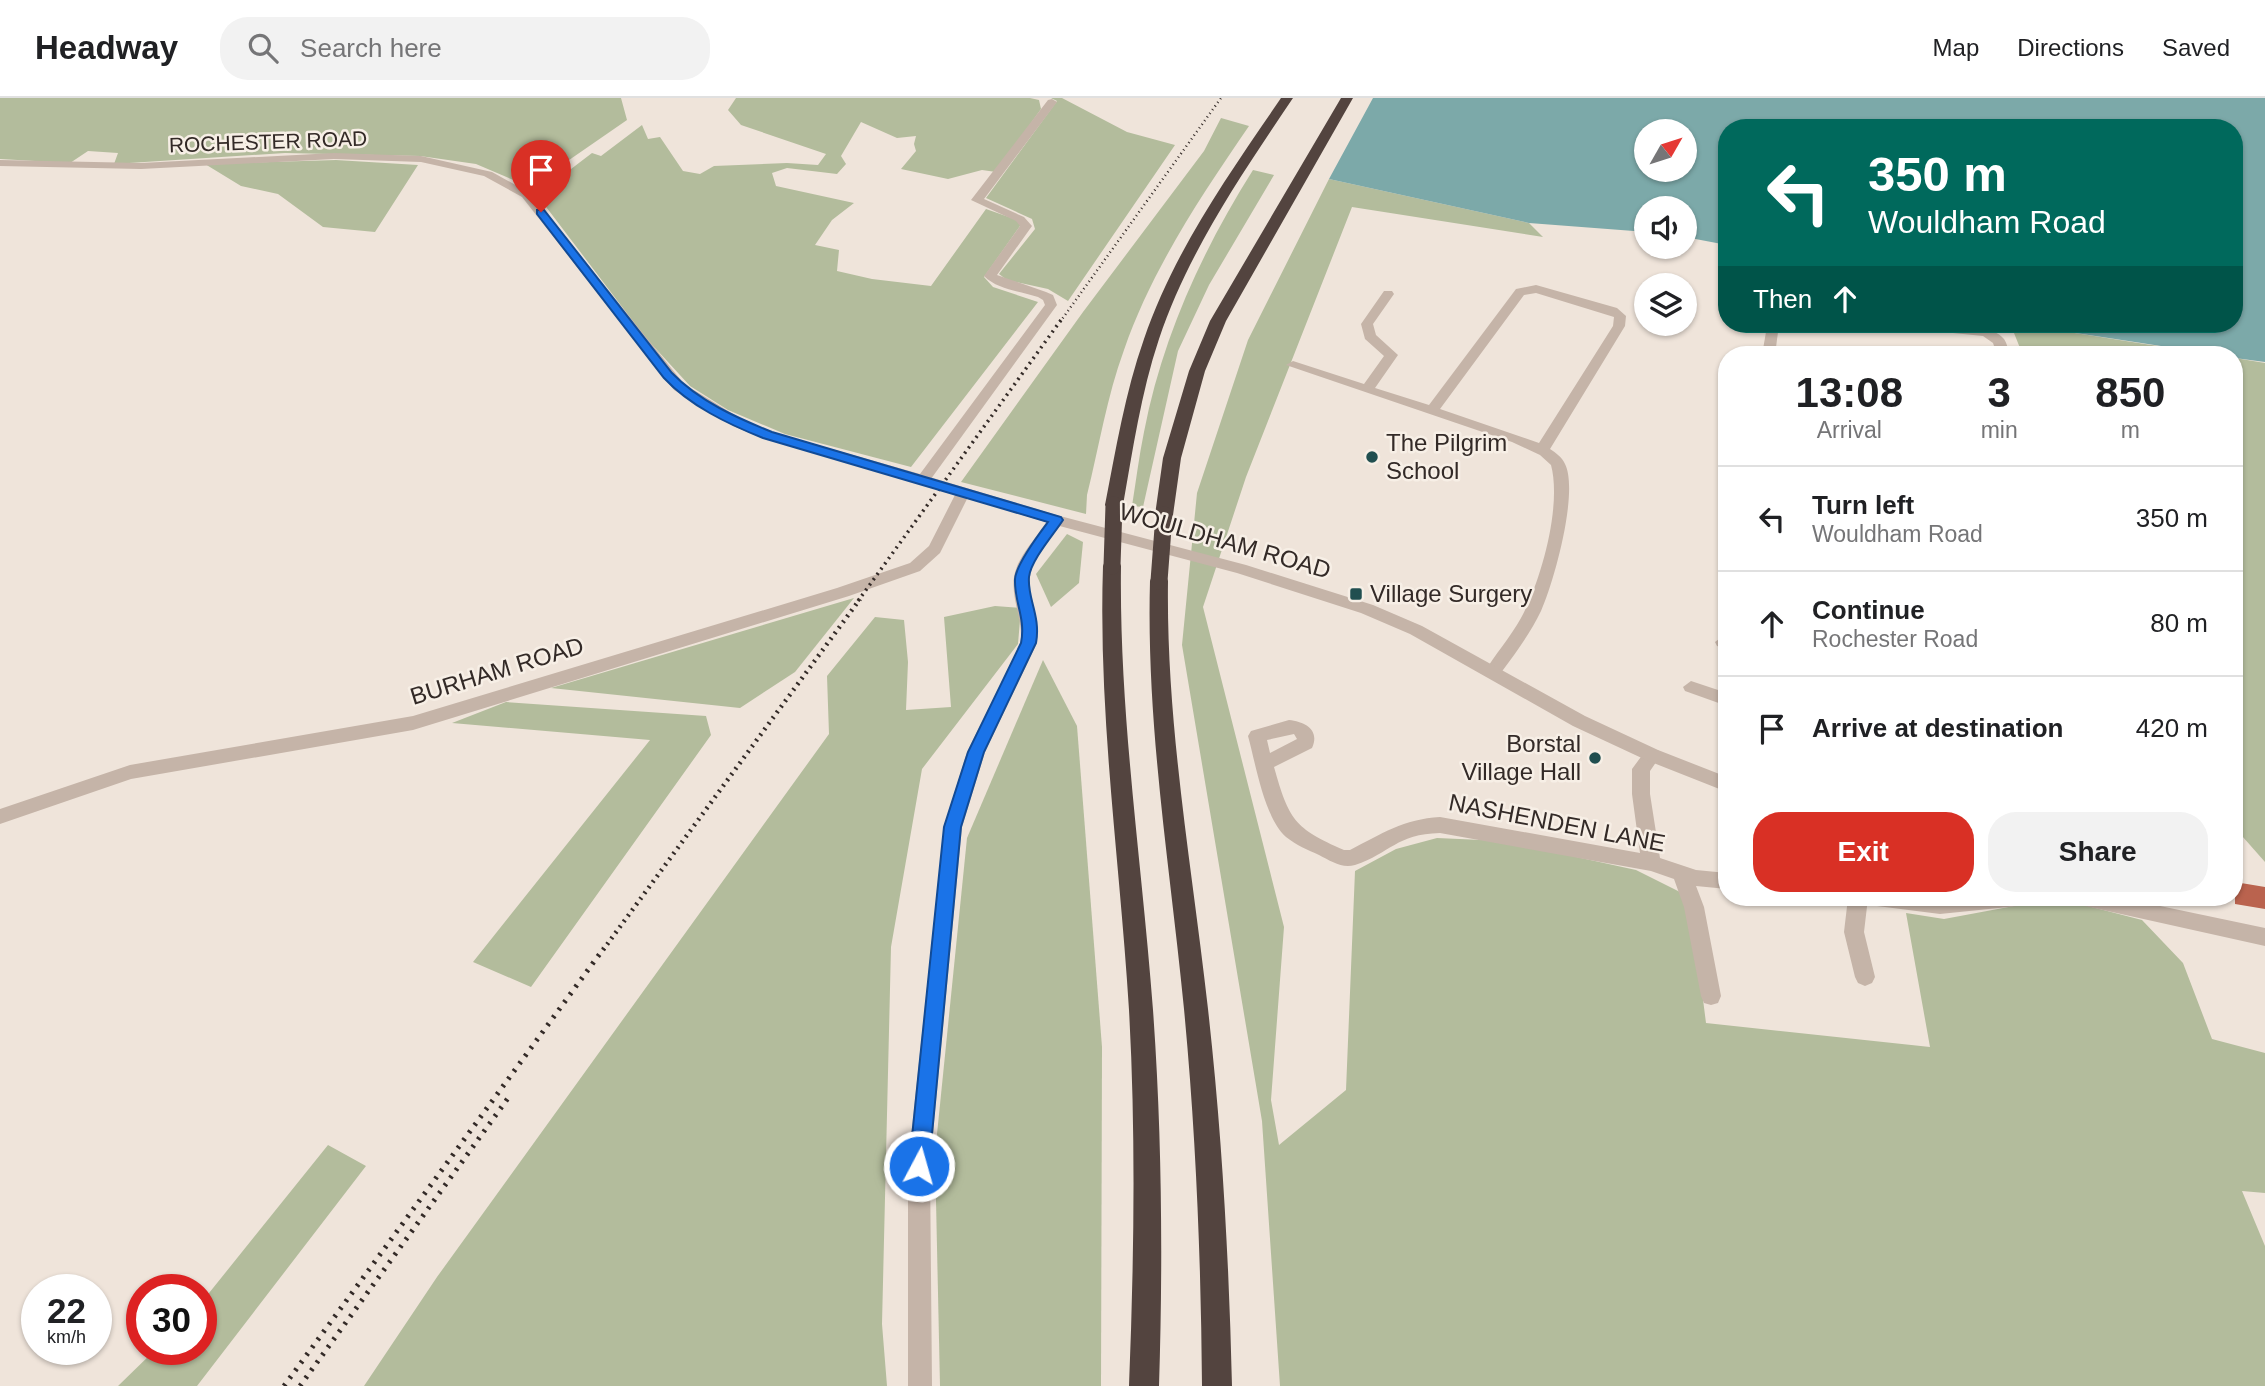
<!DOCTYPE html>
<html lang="en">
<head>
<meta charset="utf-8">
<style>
  body { margin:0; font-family:Arial,sans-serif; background:#f2f2f2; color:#202124; height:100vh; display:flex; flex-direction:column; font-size:26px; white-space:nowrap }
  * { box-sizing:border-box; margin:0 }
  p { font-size:23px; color:#757577 }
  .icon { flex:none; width:38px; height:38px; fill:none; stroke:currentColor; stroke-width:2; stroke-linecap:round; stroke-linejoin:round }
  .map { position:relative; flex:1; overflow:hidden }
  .panel { position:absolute; left:1718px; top:248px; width:525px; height:560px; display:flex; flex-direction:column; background:#fff; border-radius:28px; box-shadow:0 2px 5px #0004 }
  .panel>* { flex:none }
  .guide { position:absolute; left:1718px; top:21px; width:525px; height:214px; border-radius:28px; box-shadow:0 2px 5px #0004; background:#00695c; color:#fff; overflow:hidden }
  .needle { width:46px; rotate:51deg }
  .tools { position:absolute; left:1634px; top:21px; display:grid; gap:14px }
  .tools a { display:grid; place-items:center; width:63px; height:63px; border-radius:50%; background:#fff; box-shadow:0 2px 5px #0004; font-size:35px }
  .speed { position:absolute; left:21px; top:1176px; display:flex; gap:14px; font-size:35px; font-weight:700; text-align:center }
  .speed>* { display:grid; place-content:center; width:91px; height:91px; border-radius:50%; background:#fff; box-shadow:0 2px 5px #0004; line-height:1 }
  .speed small { font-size:18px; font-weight:400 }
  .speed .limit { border:10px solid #d22; background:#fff; color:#111 }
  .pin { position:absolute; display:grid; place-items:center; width:60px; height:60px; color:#fff; margin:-72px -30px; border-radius:50% 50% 50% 0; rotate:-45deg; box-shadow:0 0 7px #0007 }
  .pin .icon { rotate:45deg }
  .me { position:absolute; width:77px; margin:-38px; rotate:6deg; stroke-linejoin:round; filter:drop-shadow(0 0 5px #0008) }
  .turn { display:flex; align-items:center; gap:24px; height:147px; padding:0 35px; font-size:32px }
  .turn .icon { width:91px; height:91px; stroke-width:2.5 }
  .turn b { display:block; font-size:49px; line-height:60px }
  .then { display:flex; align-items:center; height:66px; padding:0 35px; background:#0003; gap:14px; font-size:26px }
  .eta { display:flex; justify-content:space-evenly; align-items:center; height:119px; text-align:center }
  .eta b { font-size:42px; font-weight:700; line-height:49px }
  .button { display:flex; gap:14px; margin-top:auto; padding:14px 35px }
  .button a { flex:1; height:80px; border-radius:28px; background:#d93025; color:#fff; font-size:28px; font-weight:700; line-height:80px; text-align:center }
  .button a+a { background:#f2f2f2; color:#202124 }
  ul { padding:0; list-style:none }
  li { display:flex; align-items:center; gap:21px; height:105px; padding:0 35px; border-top:2px solid #e0e0e0 }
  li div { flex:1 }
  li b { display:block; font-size:26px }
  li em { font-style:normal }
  header { display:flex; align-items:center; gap:42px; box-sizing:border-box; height:98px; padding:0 35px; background:#fff; border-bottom:2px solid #e0e0e0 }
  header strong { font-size:33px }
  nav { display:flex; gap:38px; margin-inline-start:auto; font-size:24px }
  .search { width:490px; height:63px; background:#f2f2f2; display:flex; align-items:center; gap:18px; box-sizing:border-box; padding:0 24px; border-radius:28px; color:#757577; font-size:26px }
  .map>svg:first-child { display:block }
</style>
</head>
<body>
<header>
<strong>Headway</strong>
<div class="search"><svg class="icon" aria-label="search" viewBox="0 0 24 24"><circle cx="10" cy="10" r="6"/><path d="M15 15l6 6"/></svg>Search here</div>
<nav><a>Map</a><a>Directions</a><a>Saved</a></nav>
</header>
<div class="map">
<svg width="2265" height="1288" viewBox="0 0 2265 1288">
  <rect width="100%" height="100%" fill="#efe4da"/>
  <g fill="#b3bc9c">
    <polygon points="0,0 621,0 627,22 530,89 476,66 420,58 285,55 114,66 118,55 88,53 70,65 0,61"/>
    <polygon points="736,0 1030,0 1039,2 1041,11 996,74 982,72 948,81 901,71 916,53 914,46 916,38 897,40 861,24 841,58 846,66 837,76 787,70 772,75 776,88 854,105 832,122 815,147 839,152 837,173 872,181 931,188 986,111 1020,123 1020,128 984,179 993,189 1038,204 911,369 785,336 728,312 690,288 645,239 537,97 592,55 601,58 642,27 648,41 660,39 683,73 700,76 714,68 787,65 818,67 826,56 741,27 728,12"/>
    <polygon points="1051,0 1062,0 1127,34 1175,47 1068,203 1048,191 1007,182 999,176 1035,131 1032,121 986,100 1057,3"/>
    <path d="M1221 20 1249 28C1201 98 1152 171 1124 252 1107 298 1099 349 1087 397L1086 416 961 384 1083 214 1204 53Z"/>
    <polygon points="336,62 418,67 375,134 323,129 278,96 241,88 205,66"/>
    <path d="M1253 72 1274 77 1209 187 1178 253 1143 409 1132 408C1136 383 1139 358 1144 334 1162 240 1202 153 1253 72Z"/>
    <polygon points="1329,81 1529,125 1543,139 1352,109 1246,379 1203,509 1284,829 1271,1002 1279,1047 1346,992 1355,773 1396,751 1437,740 1504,743 1636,772 1690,799 1706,925 1930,949 1906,815 1944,821 2057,800 2142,822 2183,865 2212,941 2265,955 2265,1095 2242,1093 2265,1148 2265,1288 1280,1288 1262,1023 1182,547 1197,395 1248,242"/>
    <polygon points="2012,230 2043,230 2215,257 2017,257 2022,255"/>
    <polygon points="2235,260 2265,265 2265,764 2235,730"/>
    <polygon points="1067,436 1083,444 1079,485 1051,509 1036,476"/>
    <polygon points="854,500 795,574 740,610 551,590"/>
    <polygon points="995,508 1021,510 1018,546 922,671 891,849 882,1226 887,1288 364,1288 437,1179 829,636 827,578 875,519 904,522 908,564 906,612 951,609 944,519"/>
    <polygon points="1043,562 1077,628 1102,949 1101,1288 940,1288 935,1056 967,740"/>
    <polygon points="506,604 706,618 711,637 531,889 473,864 650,642 452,625"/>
    <polygon points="328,1047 366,1068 197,1288 118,1288 156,1251 201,1251 201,1205"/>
  </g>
  <path fill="#7ca9a9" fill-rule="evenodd" d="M1373 0H2265V264L2235 260V257H2220L2043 230 2042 226H2235V30H1727V147L1685 139V110H1647V134L1529 125 1329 81ZM1647 33H1685V72H1647Z"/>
  <polygon fill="#ba634e" points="2235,784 2265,789 2265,811 2235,806"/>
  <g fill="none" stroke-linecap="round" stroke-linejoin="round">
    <g fill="#c5b4a8" fill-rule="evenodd">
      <path d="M1052 1 1057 4 984 101 1024 119 1032 128 997 177 1046 194 1053 197 1057 207 928 385 923 387 762 340 733 328 674 292 522 99 484 78 421 64 334 61 141 71 0 68V62L141 65 334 55 421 58 492 74 530 95 684 286 743 322 772 334 920 376 1045 207 1043 202 1038 199C1020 193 998 192 984 178L1020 128 1016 123 971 102 1048 2Z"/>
      <path d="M1536 187 1617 210 1626 218 1625 228 1550 351C1556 355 1562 359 1565 366 1579 394 1554 484 1541 513 1531 534 1517 553 1503 572L1498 579 1492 581 1484 575C1495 556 1510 540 1521 520 1541 483 1562 408 1551 367L1540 357 1512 344 1286 267 1293 263 1364 286 1384 258 1365 241 1361 226 1384 193H1392L1394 196 1373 226 1376 237 1398 257 1375 290 1429 307 1516 191ZM1536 195 1614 219 1613 228 1539 345 1440 311 1524 197Z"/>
      <path d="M1897 226C1921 226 1989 221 2004 241 2007 245 2008 252 2010 257H1997L1993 245 1983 238 1903 230Z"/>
      <polygon points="1772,230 1778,234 1775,257 1762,257 1766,234"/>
      <polygon points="963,390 970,395 940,455 920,473 849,498 413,632 131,681 0,726 0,711 130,667 413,618 837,490 910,465 929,448 956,395"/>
      <path d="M1057 417 1064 422C1053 439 1033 457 1030 479 1027 501 1039 522 1037 545L985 654 962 729 930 1067 932 1288H908V1067L944 729 967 654 1021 545C1023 522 1011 501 1014 479 1016 464 1029 448 1038 436 1043 429 1048 420 1057 417Z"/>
      <polygon points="1723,538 1727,539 1727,551 1717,548 1715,544"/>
      <polygon points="1691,583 1727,595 1727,608 1685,593 1683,589"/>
      <path d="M1289 622C1306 624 1320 632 1312 650L1274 669C1289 722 1294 730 1344 752H1350C1381 736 1404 721 1440 719L1640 755 1632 696V671L1646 652H1658L1661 657 1650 673V696L1660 760 1696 772 1727 775V791L1696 788 1704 809 1721 898 1718 905 1711 907 1704 905 1701 898 1684 809 1674 781 1651 773 1440 735C1396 736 1391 755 1355 767 1342 771 1331 763 1319 757 1308 752 1296 747 1286 739 1264 719 1256 667 1248 638L1251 633ZM1294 636 1297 641 1270 655 1267 642Z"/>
      <polygon points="1848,800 2028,800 2025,806 2018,808 1940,816 1877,808 1870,806 1868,800 1864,834 1875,879 1872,885 1865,888 1858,885 1855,879 1844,834"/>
    </g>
    <g fill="#c5b4a8" fill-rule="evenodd">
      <polygon points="923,377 1060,418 1246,467 1373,507 1422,528 1585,618 1658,652 1727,679 1727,694 1646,662 1573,628 1410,536 1361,515 1237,475 1052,426 918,385 916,382"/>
      <polygon points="2075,800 2122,800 2265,830 2265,848 2085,808 2078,806"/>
    </g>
    <g fill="#53443f" fill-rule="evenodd">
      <path d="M1281 0H1293C1242 76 1188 154 1159 241 1141 295 1133 351 1123 407L1114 413 1108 411 1105 407C1116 351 1125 295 1144 241 1174 153 1229 76 1281 0Z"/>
      <polygon points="1341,0 1353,0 1226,223 1205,273 1181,360 1173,417 1164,423 1158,421 1155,417 1163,360 1189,273 1210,223"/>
      <path d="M1112 462 1119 463 1121 468C1119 617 1142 764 1153 912 1162 1037 1163 1163 1159 1288H1129C1134 1163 1136 1037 1129 912 1120 764 1098 617 1103 468L1105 463Z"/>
      <path d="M1159 476 1166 478 1168 483C1166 627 1192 768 1208 911 1222 1036 1229 1162 1232 1288H1202C1201 1162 1196 1037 1184 911 1170 768 1146 627 1150 483L1152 478Z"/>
    </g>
    <polyline stroke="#332a27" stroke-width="2.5" stroke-dasharray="1 3.5" stroke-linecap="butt" points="1060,224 1221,0"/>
    <polyline stroke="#332a27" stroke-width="3.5" stroke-dasharray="2 4.5" stroke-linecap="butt" points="858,503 1061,222"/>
    <polyline stroke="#332a27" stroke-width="4.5" stroke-dasharray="2 5" stroke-linecap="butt" points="603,852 860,501"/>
    <g stroke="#332a27" stroke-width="5" stroke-dasharray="2.5 7" stroke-linecap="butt">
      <polyline points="284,1288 604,850"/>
      <polyline points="300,1288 511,996"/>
    </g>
    <g stroke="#53443f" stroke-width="17">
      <polyline points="1112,468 1114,407"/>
      <polyline points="1159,483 1164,417"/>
    </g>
  </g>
  <path fill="#1a73e8" stroke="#114b97" stroke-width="2" d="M537 112H544L672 275C699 303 737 320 772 334L1061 419 1063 422C1054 436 1031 462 1029 479 1027 500 1041 518 1036 545L984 654 961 729 929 1068 926 1075 919 1078 912 1075 909 1068 944 729 968 654 1021 545C1026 520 1014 504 1015 481 1016 466 1039 436 1048 424L763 340C728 326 690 308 664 280L537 116Z"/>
  <g fill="#214f50" stroke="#f7efe6" stroke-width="2.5">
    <circle cx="1372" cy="359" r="7"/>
    <rect x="1349" y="489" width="14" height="14" rx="3.5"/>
    <circle cx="1595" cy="660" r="7"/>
  </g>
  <g text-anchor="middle" stroke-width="5" stroke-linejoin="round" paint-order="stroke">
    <g font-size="21" fill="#332a27" stroke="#f7efe6">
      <text transform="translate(268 44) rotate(-2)" y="7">ROCHESTER ROAD</text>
    </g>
    <g font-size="24" fill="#332a27" stroke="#f7efe6" text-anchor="start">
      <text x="1386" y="353">The Pilgrim<tspan x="1386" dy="28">School</tspan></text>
      <text x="1370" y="504">Village Surgery</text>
      <text x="1581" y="654" text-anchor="end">Borstal<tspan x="1581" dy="28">Village Hall</tspan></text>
    </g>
    <g font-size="24" fill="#332a27" stroke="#f7efe6">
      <text transform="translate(1225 443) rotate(16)" y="8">WOULDHAM ROAD</text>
      <text transform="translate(497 573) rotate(-17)" y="8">BURHAM ROAD</text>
      <text transform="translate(1557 725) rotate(11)" y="8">NASHENDEN LANE</text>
    </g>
  </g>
</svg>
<div class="tools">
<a><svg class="needle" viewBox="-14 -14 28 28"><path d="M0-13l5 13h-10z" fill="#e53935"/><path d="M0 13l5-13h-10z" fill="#757577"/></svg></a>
<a><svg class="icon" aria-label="sound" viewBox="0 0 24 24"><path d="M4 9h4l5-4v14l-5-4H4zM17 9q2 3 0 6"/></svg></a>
<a><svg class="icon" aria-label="layers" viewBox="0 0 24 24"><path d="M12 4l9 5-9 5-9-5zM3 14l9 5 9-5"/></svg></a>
</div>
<div class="speed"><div>22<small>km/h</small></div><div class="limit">30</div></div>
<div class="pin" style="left:541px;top:114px;background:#d93025"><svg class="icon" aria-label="arrive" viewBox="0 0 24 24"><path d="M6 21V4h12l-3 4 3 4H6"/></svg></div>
<svg class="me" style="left:919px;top:1068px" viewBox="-20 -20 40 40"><circle r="17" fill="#1a73e8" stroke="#fff" stroke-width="3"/><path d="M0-11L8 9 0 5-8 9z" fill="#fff"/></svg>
<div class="guide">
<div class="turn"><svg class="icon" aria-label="left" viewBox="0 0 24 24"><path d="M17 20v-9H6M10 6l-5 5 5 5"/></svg><div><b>350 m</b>Wouldham Road</div></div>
<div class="then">Then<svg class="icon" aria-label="ahead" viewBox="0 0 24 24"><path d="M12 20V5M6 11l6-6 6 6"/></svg></div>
</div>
<section class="panel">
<div class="eta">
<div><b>13:08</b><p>Arrival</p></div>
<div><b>3</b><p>min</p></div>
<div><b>850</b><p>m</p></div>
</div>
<ul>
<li><svg class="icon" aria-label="left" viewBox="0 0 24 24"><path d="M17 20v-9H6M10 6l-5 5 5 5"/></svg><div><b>Turn left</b><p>Wouldham Road</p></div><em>350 m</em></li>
<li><svg class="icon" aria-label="ahead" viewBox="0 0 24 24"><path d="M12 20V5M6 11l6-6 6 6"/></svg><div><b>Continue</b><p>Rochester Road</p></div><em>80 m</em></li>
<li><svg class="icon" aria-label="arrive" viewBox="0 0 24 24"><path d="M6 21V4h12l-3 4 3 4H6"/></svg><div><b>Arrive at destination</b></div><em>420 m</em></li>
</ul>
<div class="button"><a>Exit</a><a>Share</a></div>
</section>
</div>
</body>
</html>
